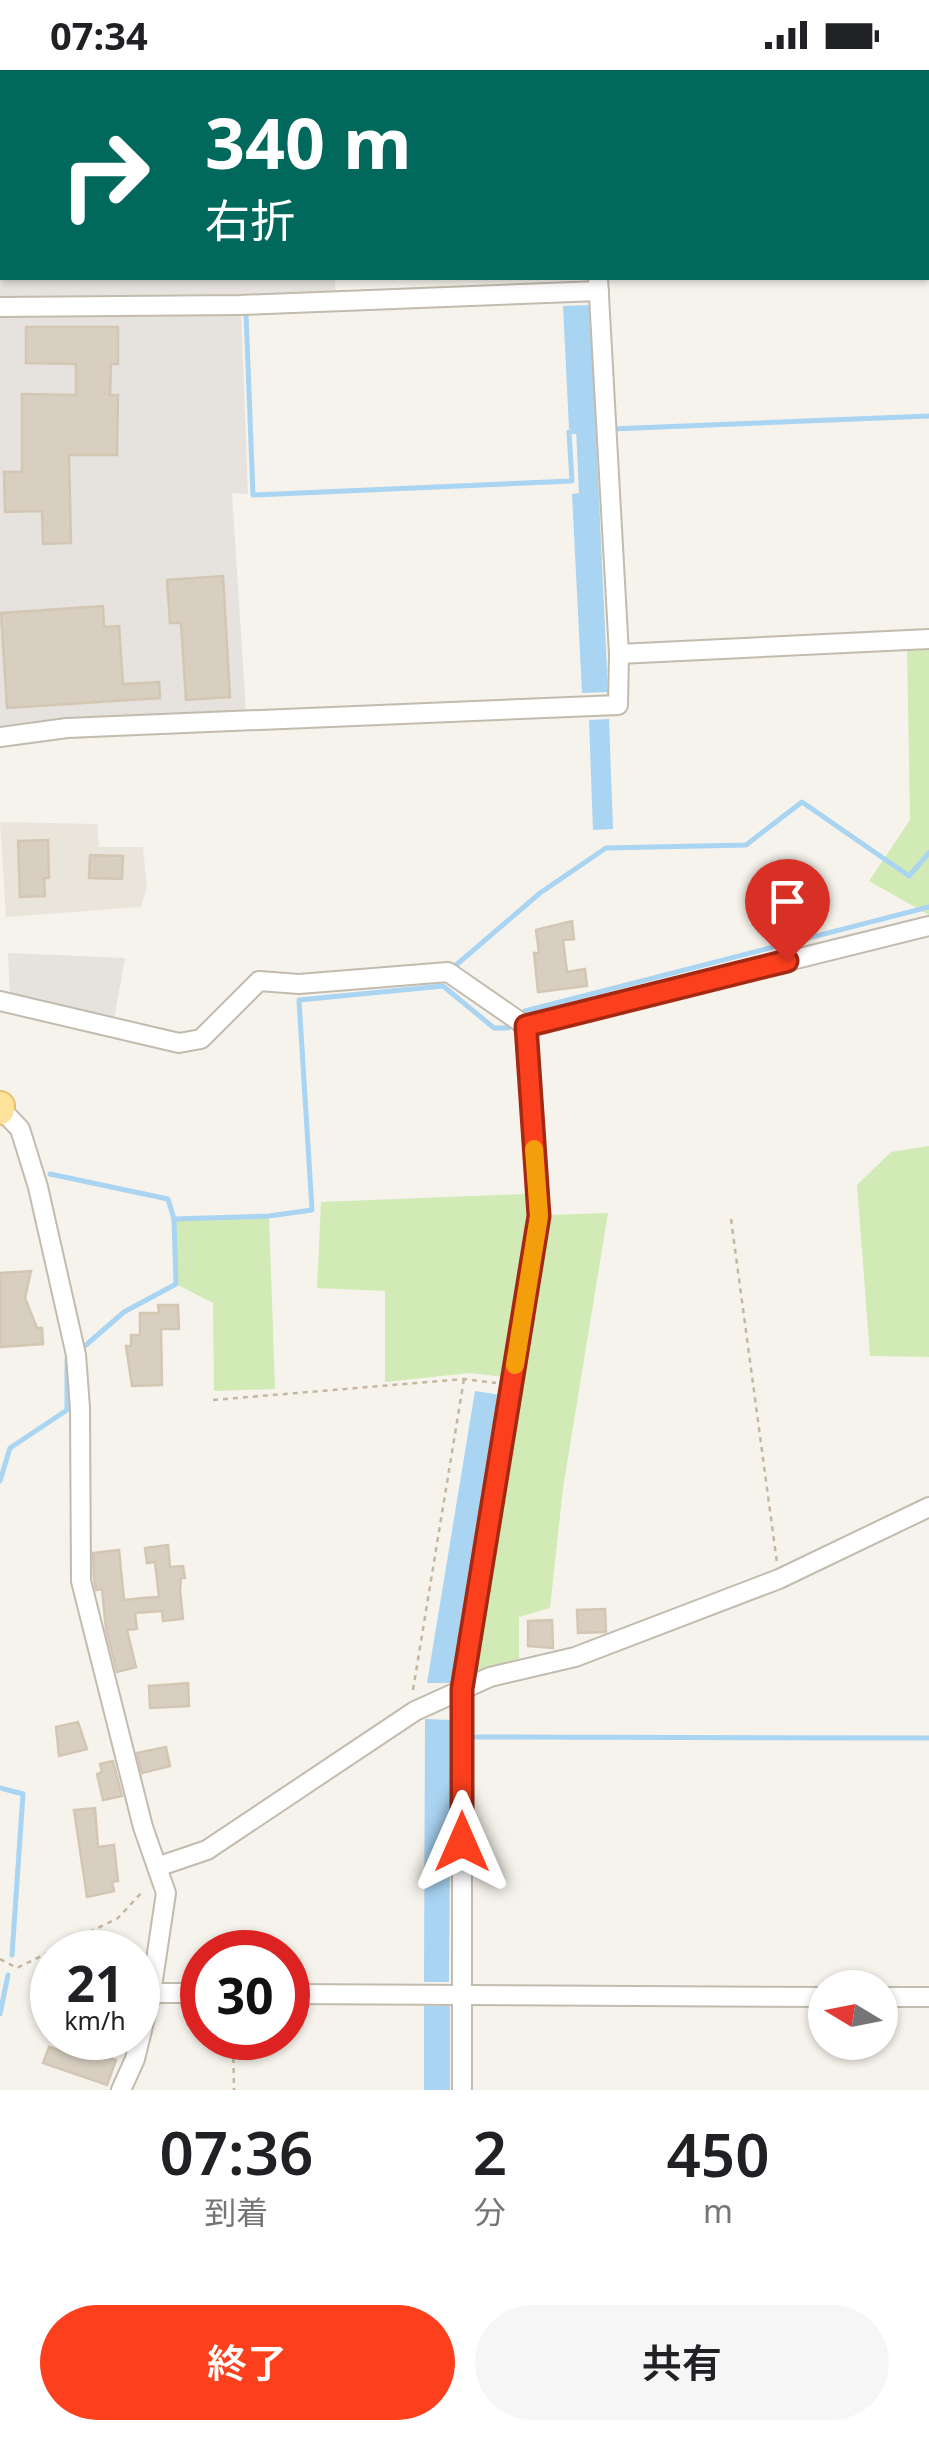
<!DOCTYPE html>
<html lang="ja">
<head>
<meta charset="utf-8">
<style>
  body { margin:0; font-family:"Noto Sans","Noto Sans JP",sans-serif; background:#f6f6f6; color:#202124; height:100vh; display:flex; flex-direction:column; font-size:38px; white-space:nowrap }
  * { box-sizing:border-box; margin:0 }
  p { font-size:32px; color:#757577 }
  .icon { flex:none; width:55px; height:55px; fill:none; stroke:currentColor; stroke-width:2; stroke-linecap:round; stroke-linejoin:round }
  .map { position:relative; height:2020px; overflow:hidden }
  .sheet { display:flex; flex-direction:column; background:#fff; flex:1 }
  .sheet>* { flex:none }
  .hud { position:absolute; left:0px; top:0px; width:930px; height:210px; box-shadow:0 2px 8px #0004; background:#00695c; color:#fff; overflow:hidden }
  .needle { width:65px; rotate:280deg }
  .buttons { position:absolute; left:808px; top:1900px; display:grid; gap:20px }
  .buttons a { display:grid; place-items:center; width:90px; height:90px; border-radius:50%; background:#fff; box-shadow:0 2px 8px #0004; font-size:50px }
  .speed { position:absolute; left:30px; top:1860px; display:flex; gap:20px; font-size:50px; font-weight:700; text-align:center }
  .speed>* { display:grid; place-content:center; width:130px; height:130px; border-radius:50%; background:#fff; box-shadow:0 2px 8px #0004; line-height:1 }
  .speed small { font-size:25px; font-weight:400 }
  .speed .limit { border:15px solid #d22; background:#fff; color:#111 }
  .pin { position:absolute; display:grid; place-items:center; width:85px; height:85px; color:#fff; margin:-102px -42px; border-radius:50% 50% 50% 0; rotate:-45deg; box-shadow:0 0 10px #0007 }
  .pin .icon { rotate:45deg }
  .me { position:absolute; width:110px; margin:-55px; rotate:0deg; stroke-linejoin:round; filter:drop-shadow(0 0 8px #0008) }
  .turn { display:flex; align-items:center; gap:35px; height:210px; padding:0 40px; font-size:45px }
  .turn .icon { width:130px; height:130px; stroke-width:2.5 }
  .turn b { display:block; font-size:70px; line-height:85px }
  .eta { display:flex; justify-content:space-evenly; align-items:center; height:170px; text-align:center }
  .eta b { font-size:60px; font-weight:600; line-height:70px }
  .primary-button { display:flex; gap:20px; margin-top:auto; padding:20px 40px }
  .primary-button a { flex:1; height:115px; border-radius:60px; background:#fc3f1d; color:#fff; font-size:40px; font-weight:600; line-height:115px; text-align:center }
  .primary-button a+a { background:#f6f6f6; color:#202124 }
  .status { display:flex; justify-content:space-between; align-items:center; height:70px; padding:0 50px; background:#fff; direction:ltr }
  .status svg { height:28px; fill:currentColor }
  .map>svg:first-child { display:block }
</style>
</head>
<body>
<div class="status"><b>07:34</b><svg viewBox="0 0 49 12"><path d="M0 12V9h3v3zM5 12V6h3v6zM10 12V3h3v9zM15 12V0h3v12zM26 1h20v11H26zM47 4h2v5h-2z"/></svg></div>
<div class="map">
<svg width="929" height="2020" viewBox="0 0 929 2020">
  <rect width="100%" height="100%" fill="#f6f3ec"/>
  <polygon fill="#eae5da" points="0,752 97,754 99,777 143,777 147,817 141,837 6,847"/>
  <g fill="#e6e2dd">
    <polygon points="0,0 248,0 2,2 2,208 335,208 336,235 241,240 248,424 232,423 246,642 0,659"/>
    <polygon points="8,883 125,888 114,950 10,928"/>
  </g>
  <g fill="#d2eab5">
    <polygon points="929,574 929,845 869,811 910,750 907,575"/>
    <polygon points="929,1076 929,1287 870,1286 857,1115 891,1082"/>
    <polygon points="526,1124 548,1145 608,1143 563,1418 550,1538 519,1547 519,1589 473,1603 520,1309 470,1303 385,1312 385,1221 317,1218 321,1132"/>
    <polygon points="269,1146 275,1319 214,1321 213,1233 176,1214 174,1149"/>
  </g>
  <g fill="#a9d4f2">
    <polygon points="590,235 608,622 582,623 572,424 579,423 576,359 569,359 563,236"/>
    <polygon points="609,649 613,759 593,760 589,650"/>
    <polygon points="475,1321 500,1325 453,1613 427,1613"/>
    <polygon points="425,1649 451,1650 449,1912 424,1912"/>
    <rect x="424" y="1936" width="26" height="84"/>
  </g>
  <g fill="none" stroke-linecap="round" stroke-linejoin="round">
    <g stroke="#a9d4f2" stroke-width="5">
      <polyline points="241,243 246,243 253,425 572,411 569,362 581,361"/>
      <polyline points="612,359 929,346"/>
      <polyline points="455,896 540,823 606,778 746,775 802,732 909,806 929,783"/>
      <polyline points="521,946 525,941 929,837"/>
      <polyline points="50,1104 168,1129 174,1149 269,1146 312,1140 299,930 443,916 494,958 508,958 513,954"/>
      <polyline points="86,1275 124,1242 176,1214 174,1149"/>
      <polyline points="0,1411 10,1378 67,1340 67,1289"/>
      <polyline points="929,1668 470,1667 929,1668"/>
      <polyline points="0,1718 23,1724 12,1885"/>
      <polyline points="0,1944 8,1905"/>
    </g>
  </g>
  <g fill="#d8cfc1" stroke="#d3c7b4" stroke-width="2.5">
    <polygon points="26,257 118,257 118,294 111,294 110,325 118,325 117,385 69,385 71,473 43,474 42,441 5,442 4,402 22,402 22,324 76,325 76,294 26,293"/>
    <polygon points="223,506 230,627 186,630 181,553 170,553 167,510"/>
    <polygon points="103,536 104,557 119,556 123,614 159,612 160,628 7,638 1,543"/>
    <polygon points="48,770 49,808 44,808 45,826 20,827 18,771"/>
    <polygon points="90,785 123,786 122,809 89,808"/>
    <polygon points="572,851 574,869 563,870 567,902 585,899 587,916 538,922 534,883 539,883 536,860"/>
    <polygon points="31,1201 25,1228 37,1258 42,1258 43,1274 0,1277 0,1203"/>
    <polygon points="158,1235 178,1235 179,1259 161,1259 162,1315 132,1316 126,1276 131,1276 131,1265 140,1265 140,1243 159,1243"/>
    <polygon points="168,1475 170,1497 183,1496 185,1508 181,1508 180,1520 183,1549 163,1551 162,1541 135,1543 137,1559 127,1560 136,1597 117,1602 106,1559 102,1519 96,1520 94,1509 93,1483 119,1480 124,1530 142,1528 159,1527 155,1492 147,1493 145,1478"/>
    <polygon points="605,1539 606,1562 578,1563 577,1540"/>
    <polygon points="552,1550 553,1578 528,1576 528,1551"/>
    <polygon points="188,1613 189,1636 150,1638 149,1616"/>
    <polygon points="78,1652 87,1679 59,1686 56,1657"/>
    <polygon points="166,1677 170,1696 142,1703 137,1683"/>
    <polygon points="113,1691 122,1726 103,1730 97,1704 102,1702 100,1694"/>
    <polygon points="95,1738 98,1777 114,1775 118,1811 112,1812 114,1821 87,1827 74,1740"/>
    <polygon points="49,1977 75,1986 78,1977 116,1990 107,2015 43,1993"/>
  </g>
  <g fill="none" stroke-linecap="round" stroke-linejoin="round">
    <g stroke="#c2bbae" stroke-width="22">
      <g id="minor">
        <polyline points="592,0 592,2"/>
        <polyline points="928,83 929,83"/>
        <polyline points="0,237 240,235 599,221"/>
        <polyline points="619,584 929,569"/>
        <polyline points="0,667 67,658 618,635 619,584 598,208"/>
        <polyline points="0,931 179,973 201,969 259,911 299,914 448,902 526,956 929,856"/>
        <polyline points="0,1038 20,1059 38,1117 76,1285 80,1338 81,1511 143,1757 166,1823 151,1923 135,1989 121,2020"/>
        <polyline points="157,1797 207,1780 415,1641 490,1607 575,1587 779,1509 929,1437"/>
        <polyline points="151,1923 202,1923"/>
        <polyline points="288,1924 825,1927"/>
        <polyline points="880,1927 929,1927"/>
        <polyline points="462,2020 462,1619 539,1146 526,956"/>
      </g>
    </g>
    <g stroke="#e6c16a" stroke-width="32">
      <polyline id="primary" points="0,1036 0,1040"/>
    </g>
    <g stroke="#c4b79f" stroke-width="2.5" stroke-dasharray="5 5" stroke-linecap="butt">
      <polyline points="731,1149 777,1493"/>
      <polyline points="213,1330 464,1309 496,1313"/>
      <polyline points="413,1620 464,1309"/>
      <polyline points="0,1889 17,1898 118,1848 144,1820"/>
      <polyline points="233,1968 234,2020"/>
    </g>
    <use href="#minor" stroke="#fff" stroke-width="18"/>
    <use href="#primary" stroke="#ffe39c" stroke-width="28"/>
  </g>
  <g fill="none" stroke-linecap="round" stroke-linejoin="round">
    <g stroke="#a42913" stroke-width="25">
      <polyline id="route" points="462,1772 462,1619 539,1146 526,956 787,891"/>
    </g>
    <use href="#route" stroke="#fc3f1d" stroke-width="18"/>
    <polyline stroke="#f59e0b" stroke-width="18" points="515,1295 539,1146 534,1079"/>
  </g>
</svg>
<div class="buttons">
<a><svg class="needle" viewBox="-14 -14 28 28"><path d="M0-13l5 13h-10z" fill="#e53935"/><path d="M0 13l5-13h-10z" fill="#757577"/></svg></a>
</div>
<div class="speed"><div>21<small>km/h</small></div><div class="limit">30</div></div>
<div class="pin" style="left:787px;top:891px;background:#d93025"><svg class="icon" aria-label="arrive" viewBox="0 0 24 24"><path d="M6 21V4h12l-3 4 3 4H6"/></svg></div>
<svg class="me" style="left:462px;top:1772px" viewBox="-20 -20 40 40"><path d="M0-17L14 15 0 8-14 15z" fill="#fc3f1d" stroke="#fff" stroke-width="4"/></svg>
<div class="hud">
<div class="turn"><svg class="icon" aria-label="right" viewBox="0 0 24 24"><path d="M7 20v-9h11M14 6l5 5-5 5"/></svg><div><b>340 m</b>右折</div></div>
</div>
</div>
<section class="sheet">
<div class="eta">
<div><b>07:36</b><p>到着</p></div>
<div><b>2</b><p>分</p></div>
<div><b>450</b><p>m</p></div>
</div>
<div class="primary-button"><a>終了</a><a>共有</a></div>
</section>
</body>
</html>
